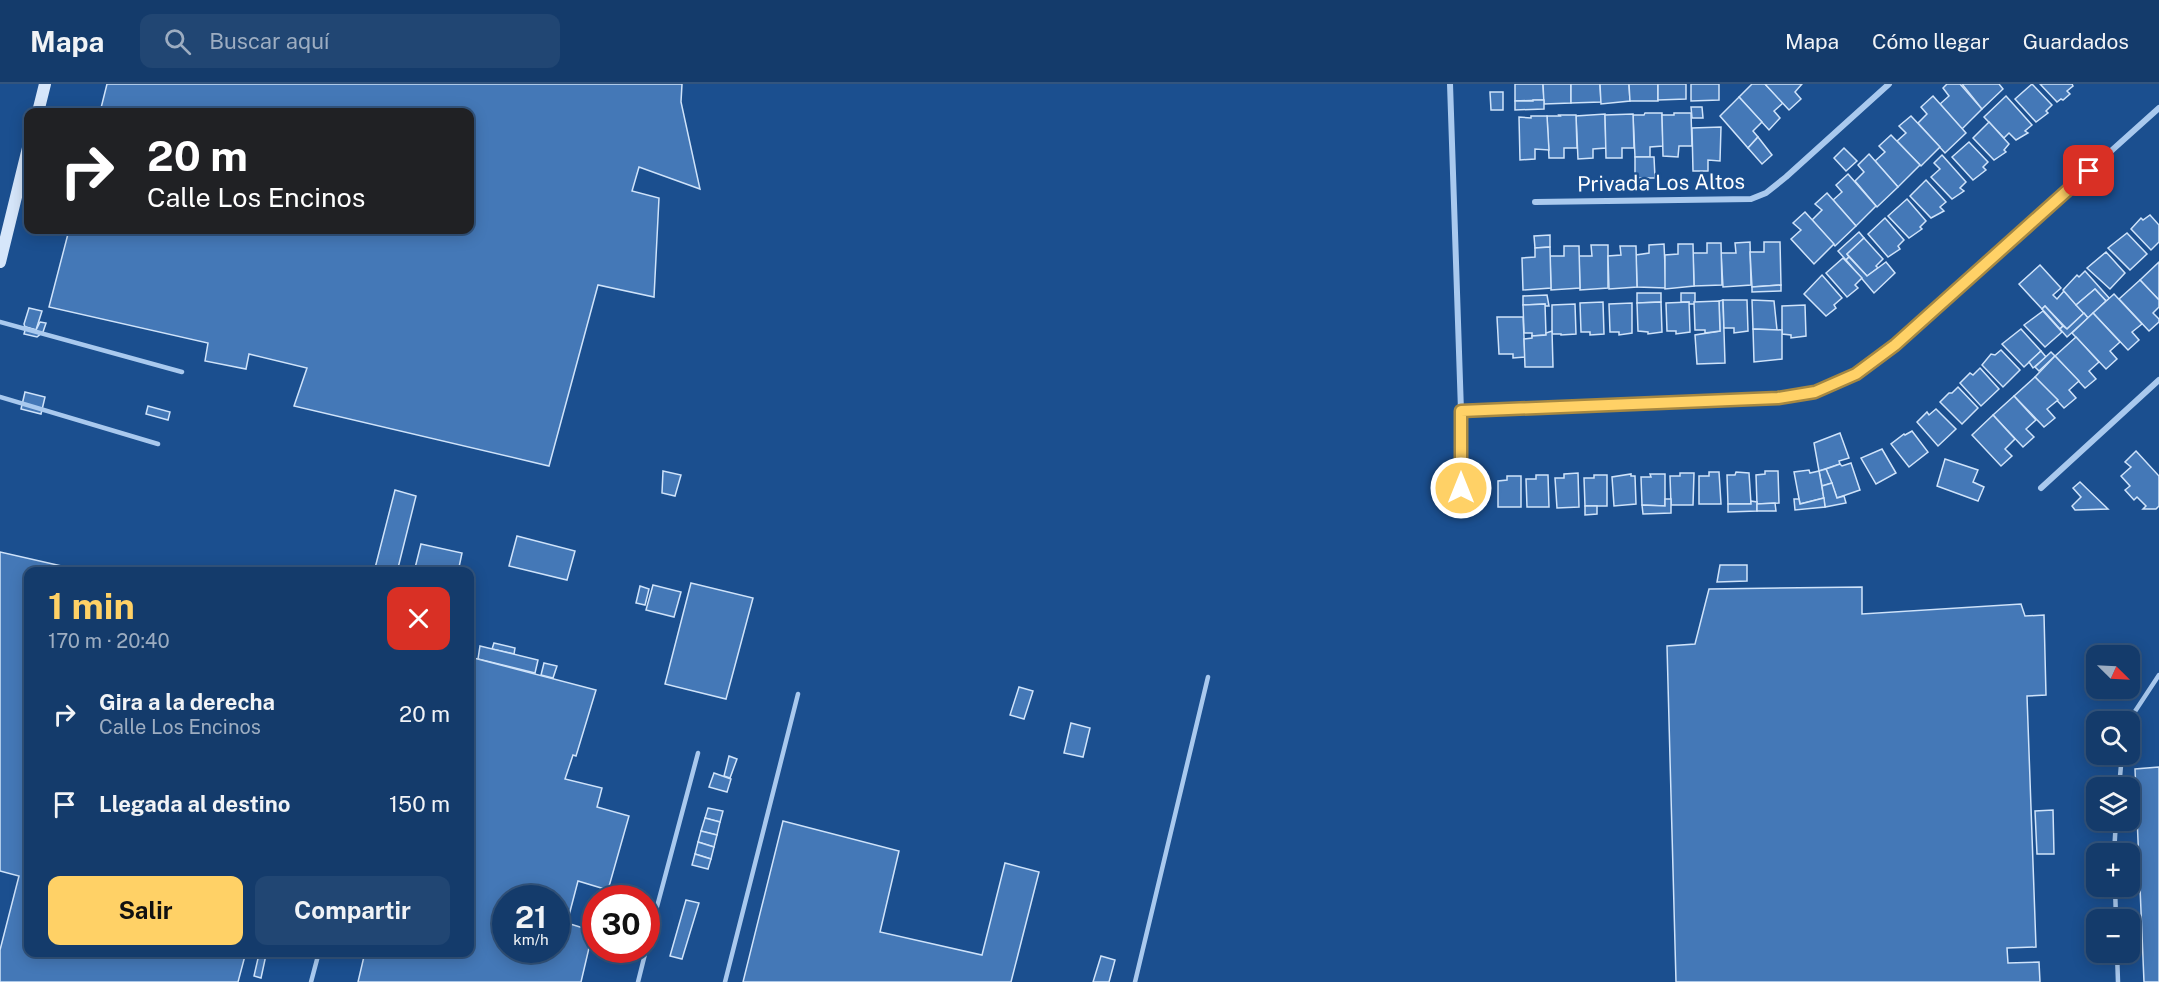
<!DOCTYPE html>
<html lang="es">
<head>
<meta charset="utf-8">
<style>
  body { margin:0; font-family:"Public Sans",sans-serif; background:#214673; color:#f1f3f6; height:100vh; display:flex; flex-direction:column; font-size:22px; white-space:nowrap }
  * { box-sizing:border-box; margin:0 }
  p { font-size:20px; color:#9dadc1 }
  .icon { flex:none; width:33px; height:33px; fill:none; stroke:currentColor; stroke-width:2; stroke-linecap:round; stroke-linejoin:round }
  .map { position:relative; flex:1; overflow:hidden }
  .side { position:absolute; left:24px; top:483px; width:450px; height:390px; display:flex; flex-direction:column; background:#143b6b; border-radius:12px; box-shadow:0 3px 15px #0003,0 0 0 2px #33557e }
  .side>* { flex:none }
  .banner { position:absolute; left:24px; top:24px; width:450px; height:126px; border-radius:12px; box-shadow:0 3px 15px #0003,0 0 0 2px #33557e; background:#202124; color:#fff; overflow:hidden }
  .needle { width:39px; rotate:114deg }
  .tools { position:absolute; left:2086px; top:561px; display:grid; gap:12px }
  .tools a { display:grid; place-items:center; width:54px; height:54px; border-radius:12px; background:#143b6b; box-shadow:0 3px 15px #0003,0 0 0 2px #33557e; font-size:30px }
  .speed { position:absolute; left:492px; top:801px; display:flex; gap:12px; font-size:30px; font-weight:700; text-align:center }
  .speed>* { display:grid; place-content:center; width:78px; height:78px; border-radius:50%; background:#143b6b; box-shadow:0 3px 15px #0003,0 0 0 2px #33557e; line-height:1 }
  .speed small { font-size:15px; font-weight:400 }
  .speed .limit { border:9px solid #d22; background:#fff; color:#111 }
  .pin { position:absolute; display:grid; place-items:center; width:51px; height:51px; color:#fff; margin:-26px; border-radius:12px; box-shadow:0 3px 9px #0006 }
  .me { position:absolute; width:66px; margin:-33px; rotate:0deg; stroke-linejoin:round; filter:drop-shadow(0 0 4px #0008) }
  .turn { display:flex; align-items:center; gap:21px; height:126px; padding:0 24px; font-size:27px }
  .turn .icon { width:78px; height:78px; stroke-width:2.5 }
  .turn b { display:block; font-size:42px; line-height:51px }
  .round { display:grid; place-items:center; flex:none; width:63px; height:63px; border-radius:12px; background:#214673 }
  .summary { display:flex; align-items:center; justify-content:space-between; height:102px; padding:0 24px }
  h1 { font-size:36px; font-weight:700; line-height:45px; color:#ffd166 }
  .cta { display:flex; gap:12px; margin-top:auto; padding:12px 24px }
  .cta a { flex:1; height:69px; border-radius:12px; background:#ffd166; color:#111; font-size:24px; font-weight:700; line-height:69px; text-align:center }
  .cta a+a { background:#214673; color:#f1f3f6 }
  ul { padding:0; list-style:none }
  li { display:flex; align-items:center; gap:18px; height:90px; padding:0 24px }
  li div { flex:1 }
  li b { display:block; font-size:22px }
  li em { font-style:normal }
  header { display:flex; align-items:center; gap:36px; box-sizing:border-box; height:84px; padding:0 30px; background:#143b6b; border-bottom:2px solid #33557e }
  header strong { font-size:28px }
  nav { display:flex; gap:33px; margin-inline-start:auto; font-size:21px }
  .search { width:420px; height:54px; background:#214673; display:flex; align-items:center; gap:15px; box-sizing:border-box; padding:0 21px; border-radius:12px; color:#9dadc1; font-size:22px }
  .map>svg:first-child { display:block }
</style>
</head>
<body>
<header>
<strong>Mapa</strong>
<div class="search"><svg class="icon" aria-label="search" viewBox="0 0 24 24"><circle cx="10" cy="10" r="6"/><path d="M15 15l6 6"/></svg>Buscar aquí</div>
<nav><a>Mapa</a><a>Cómo llegar</a><a>Guardados</a></nav>
</header>
<div class="map">
<svg width="2159" height="898" viewBox="0 0 2159 898">
  <rect width="100%" height="100%" fill="#1b4f8f"/>
  <g fill="#4478b7" stroke="#cfe3fa" stroke-width="1.5" fill-rule="evenodd">
    <polygon points="107,0 682,0 681,18 700,105 639,83 632,107 659,114 654,213 598,201 549,382 294,322 307,284 249,270 246,285 205,277 208,259 49,223 69,146 470,146 470,28 100,28"/>
    <polygon points="1515,0 1543,0 1544,16 1515,17"/>
    <polygon points="1543,0 1571,0 1571,19 1544,20"/>
    <polygon points="1571,0 1600,0 1601,18 1571,19"/>
    <polygon points="1600,0 1629,0 1630,17 1601,20"/>
    <polygon points="1629,0 1658,0 1658,17 1630,17"/>
    <polygon points="1658,0 1686,0 1686,15 1658,16"/>
    <polygon points="1691,0 1719,0 1719,16 1691,17"/>
    <polygon points="1752,0 1765,0 1783,19 1774,27 1780,34 1769,46 1739,13"/>
    <polygon points="1765,0 1802,0 1795,8 1801,15 1789,26"/>
    <polygon points="1947,0 1960,0 1982,25 1962,45 1940,20 1949,12 1943,4"/>
    <polygon points="1962,0 1999,0 2003,5 1982,25"/>
    <polygon points="2032,0 2052,21 2046,27 2048,29 2036,38 2015,15"/>
    <polygon points="2040,0 2072,0 2073,2 2067,7 2070,10 2063,16 2061,15 2057,18"/>
    <polygon points="1490,8 1503,8 1503,26 1491,26"/>
    <polygon points="1933,12 1966,49 1945,69 1918,39 1927,30 1921,23"/>
    <polygon points="2006,12 2032,41 2025,47 2028,49 2016,56 2009,49 2004,54 1984,33"/>
    <polygon points="1739,13 1762,38 1753,47 1758,53 1748,64 1720,32"/>
    <polygon points="1533,16 1544,16 1544,25 1515,26 1515,17 1533,17"/>
    <polygon points="1691,23 1702,23 1703,34 1692,34"/>
    <polygon points="1645,29 1662,29 1663,62 1650,63 1650,73 1635,73 1633,31 1644,31"/>
    <polygon points="1674,29 1691,29 1692,62 1679,62 1678,73 1663,72 1662,31 1674,31"/>
    <polygon points="1605,30 1606,64 1593,65 1593,74 1578,75 1576,32"/>
    <polygon points="1633,30 1634,64 1622,64 1622,74 1606,74 1605,31"/>
    <polygon points="1559,31 1576,31 1577,64 1564,64 1564,74 1549,74 1547,32 1560,32"/>
    <polygon points="1531,32 1547,32 1549,66 1535,65 1535,75 1520,76 1519,33 1531,34"/>
    <polygon points="1911,32 1940,63 1921,82 1897,57 1906,49 1899,42"/>
    <polygon points="1989,38 2009,60 2004,66 2006,68 1994,76 1973,54"/>
    <polygon points="1721,43 1720,77 1708,76 1708,87 1693,87 1692,44"/>
    <polygon points="1891,51 1920,81 1898,103 1875,77 1885,68 1879,62"/>
    <polygon points="1758,53 1772,71 1762,80 1748,64"/>
    <polygon points="1969,58 1988,78 1983,83 1986,86 1973,96 1952,73"/>
    <polygon points="1844,64 1857,77 1846,87 1834,74"/>
    <polygon points="1869,70 1898,103 1877,123 1855,97 1864,88 1858,81"/>
    <polygon points="1942,71 1966,98 1960,104 1964,107 1952,115 1931,93 1940,85 1934,79"/>
    <polygon points="1635,73 1654,73 1655,94 1635,94"/>
    <polygon points="1848,90 1876,122 1856,142 1833,116 1842,108 1836,101"/>
    <polygon points="1926,96 1946,118 1940,123 1944,127 1931,134 1910,112"/>
    <polygon points="1827,109 1856,142 1835,162 1812,136 1822,126 1815,120"/>
    <polygon points="1907,115 1926,137 1920,143 1922,145 1909,154 1888,132"/>
    <polygon points="1805,128 1834,160 1814,180 1791,155 1801,146 1793,139"/>
    <polygon points="2150,131 2159,141 2159,158 2151,166 2131,145 2141,134 2143,136"/>
    <polygon points="1885,134 1904,156 1898,162 1900,165 1888,173 1868,150"/>
    <polygon points="1859,148 1864,154 1847,170 1849,173 1846,176 1838,167"/>
    <polygon points="2127,149 2147,170 2130,186 2108,164"/>
    <polygon points="1550,151 1550,163 1535,164 1534,152"/>
    <polygon points="1864,154 1883,175 1876,182 1878,184 1867,192 1847,170"/>
    <polygon points="1750,158 1751,201 1723,203 1721,169 1736,169 1735,159"/>
    <polygon points="1764,158 1780,158 1781,201 1752,203 1750,168 1764,168"/>
    <polygon points="1707,159 1721,159 1722,201 1694,202 1693,169 1707,169"/>
    <polygon points="1664,160 1666,204 1637,203 1636,171 1649,169 1649,161"/>
    <polygon points="1678,160 1693,160 1694,202 1665,205 1665,171 1678,170"/>
    <polygon points="1591,161 1608,161 1608,204 1580,206 1579,172 1592,172"/>
    <polygon points="1564,162 1579,162 1580,204 1551,206 1550,172 1564,172"/>
    <polygon points="1620,162 1636,162 1637,203 1609,205 1608,172 1621,171"/>
    <polygon points="1550,163 1551,204 1523,206 1522,174 1535,173 1535,164"/>
    <polygon points="2106,168 2125,189 2110,205 2087,184"/>
    <polygon points="1849,173 1867,192 1886,178 1895,189 1874,209 1846,176"/>
    <polygon points="1843,174 1862,194 1855,201 1858,204 1847,213 1826,189"/>
    <polygon points="2159,178 2159,216 2140,196"/>
    <polygon points="2040,181 2061,204 2053,211 2057,215 2064,207 2084,229 2067,245 2045,222 2042,225 2019,200"/>
    <polygon points="2085,187 2110,215 2106,217 2095,205 2076,221 2063,206 2077,191 2079,193"/>
    <polygon points="1822,191 1842,214 1834,221 1836,224 1826,232 1804,210"/>
    <polygon points="2140,196 2159,216 2159,223 2153,229 2159,235 2159,238 2149,247 2119,215"/>
    <polygon points="1781,201 1781,207 1752,208 1752,203"/>
    <polygon points="2095,205 2106,217 2088,234 2076,221"/>
    <polygon points="1637,209 1661,209 1661,218 1637,219"/>
    <polygon points="1681,209 1695,209 1695,220 1689,220 1689,218 1681,218"/>
    <polygon points="2114,210 2142,240 2132,248 2139,256 2128,266 2093,229"/>
    <polygon points="1547,211 1549,222 1545,222 1545,220 1523,221 1523,212"/>
    <polygon points="1723,216 1725,279 1697,280 1695,251 1720,247 1719,217"/>
    <polygon points="1723,216 1747,216 1748,247 1734,249 1734,244 1724,244"/>
    <polygon points="1752,216 1774,217 1777,246 1753,245"/>
    <polygon points="1719,217 1720,247 1705,249 1705,246 1695,246 1694,218"/>
    <polygon points="1603,218 1604,250 1590,251 1590,248 1581,248 1580,219"/>
    <polygon points="1661,218 1662,248 1648,250 1648,248 1638,247 1637,219"/>
    <polygon points="1689,218 1690,248 1676,250 1676,247 1667,247 1666,219"/>
    <polygon points="1632,219 1632,249 1619,251 1619,248 1610,248 1609,220"/>
    <polygon points="1545,220 1546,251 1532,252 1532,249 1524,249 1523,221"/>
    <polygon points="1575,220 1576,250 1561,251 1561,250 1552,250 1552,221"/>
    <polygon points="1805,221 1806,252 1791,254 1791,251 1782,250 1782,222"/>
    <polygon points="2045,222 2063,242 2060,245 2042,225"/>
    <polygon points="29,224 42,227 36,246 25,243 24,240"/>
    <polygon points="2043,227 2062,248 2045,263 2024,241"/>
    <polygon points="2084,229 2088,234 2067,253 2060,245 2063,242 2067,245"/>
    <polygon points="2093,229 2120,258 2110,267 2117,275 2106,285 2072,249"/>
    <polygon points="1497,233 1523,233 1525,273 1513,274 1513,270 1499,270"/>
    <polygon points="40,238 46,239 43,248 37,253 24,250 26,243 36,246"/>
    <polygon points="1753,245 1782,246 1782,275 1754,278"/>
    <polygon points="2021,245 2041,267 2024,283 2002,260"/>
    <polygon points="1552,247 1553,283 1525,283 1524,255 1532,254 1532,252 1546,251 1546,249"/>
    <polygon points="2076,253 2099,278 2089,287 2096,295 2085,304 2055,272"/>
    <polygon points="2001,266 2020,286 2003,303 1982,281 1991,270 1995,271"/>
    <polygon points="2041,267 2046,273 2033,284 2029,278"/>
    <polygon points="2051,268 2055,272 2039,287 2035,283"/>
    <polygon points="2055,272 2079,297 2069,306 2076,314 2064,324 2035,293"/>
    <polygon points="1980,284 1999,305 1981,322 1960,299 1970,289 1973,291"/>
    <polygon points="2035,293 2058,316 2047,325 2055,334 2044,343 2014,312"/>
    <polygon points="1958,303 1978,324 1962,340 1940,318 1949,309 1952,309"/>
    <polygon points="25,308 45,313 41,330 21,325"/>
    <polygon points="2014,312 2036,336 2026,345 2034,353 2023,363 1993,331"/>
    <polygon points="148,322 170,328 168,336 146,330"/>
    <polygon points="1936,325 1956,345 1938,362 1917,338 1927,328 1929,331"/>
    <polygon points="1993,331 2015,355 2005,365 2012,372 2001,382 1972,351"/>
    <polygon points="1912,347 1928,368 1909,383 1891,360 1904,350 1905,351"/>
    <polygon points="1840,349 1849,374 1839,377 1840,380 1819,387 1814,359"/>
    <polygon points="1882,365 1896,389 1876,400 1861,374"/>
    <polygon points="2136,367 2159,392 2159,422 2156,425 2143,425 2146,422 2137,413 2134,416 2125,406 2130,402 2121,392 2131,383 2125,378"/>
    <polygon points="1945,375 1978,386 1973,398 1984,403 1978,417 1937,402"/>
    <polygon points="1851,379 1860,406 1837,414 1826,385 1840,380 1842,382"/>
    <polygon points="1826,385 1832,399 1822,402 1819,387"/>
    <polygon points="1809,386 1810,389 1819,387 1824,414 1800,420 1794,388"/>
    <polygon points="663,387 681,391 675,412 662,409"/>
    <polygon points="1765,387 1778,387 1779,419 1757,420 1756,391 1765,390"/>
    <polygon points="1709,388 1719,388 1721,420 1699,420 1699,392 1709,392"/>
    <polygon points="1736,388 1749,389 1751,420 1728,420 1727,391 1735,391"/>
    <polygon points="1578,389 1579,423 1557,424 1555,394 1564,394 1564,390"/>
    <polygon points="1680,389 1694,389 1693,421 1671,421 1670,392 1680,392"/>
    <polygon points="1631,390 1631,392 1635,392 1636,420 1614,422 1612,393"/>
    <polygon points="1650,390 1665,390 1665,422 1642,421 1641,393 1651,393"/>
    <polygon points="1536,391 1548,391 1549,423 1527,423 1526,395 1536,395"/>
    <polygon points="1594,391 1607,391 1607,422 1585,422 1584,394 1594,394"/>
    <polygon points="1507,392 1521,392 1521,423 1498,423 1498,397 1507,396"/>
    <polygon points="2080,398 2108,425 2075,426 2072,422 2081,413 2073,404"/>
    <polygon points="1832,399 1837,414 1844,412 1846,419 1825,423 1822,402"/>
    <polygon points="395,406 416,412 397,488 374,488"/>
    <polygon points="1824,414 1825,423 1795,426 1794,415 1799,415 1800,420"/>
    <polygon points="1665,415 1671,415 1671,429 1643,430 1642,421 1665,422"/>
    <polygon points="1751,417 1757,418 1757,427 1728,428 1728,420 1751,420"/>
    <polygon points="1775,419 1776,427 1757,427 1757,420"/>
    <polygon points="1585,422 1597,422 1597,430 1585,431"/>
    <polygon points="517,452 575,467 567,496 509,482"/>
    <polygon points="421,460 462,469 458,488 414,488"/>
    <polygon points="0,468 88,488 28,488 28,868 246,868 238,898 0,898 0,866 19,792 0,787"/>
    <polygon points="1720,481 1747,481 1747,497 1717,498"/>
    <polygon points="691,499 753,514 726,615 665,600"/>
    <polygon points="653,501 681,508 674,533 646,526"/>
    <polygon points="640,502 649,505 645,521 636,519"/>
    <polygon points="1862,503 1862,530 2021,520 2025,532 2044,531 2046,611 2027,612 2036,863 2007,864 2008,879 2039,878 2040,898 1676,898 1667,562 1695,560 1709,505"/>
    <polygon points="494,559 515,564 514,570 492,565"/>
    <polygon points="480,562 538,576 535,589 478,575"/>
    <path d="M470 573 596 606 576 672 573 671 565 695 602 704 597 723 629 732 608 806 578 797 567 839 593 847 581 898H358L365 868H470ZM506 814H556V866H506Z"/>
    <polygon points="544,579 557,582 553,594 541,591"/>
    <polygon points="1019,603 1033,607 1024,635 1010,631"/>
    <polygon points="1071,639 1090,644 1083,673 1064,669"/>
    <polygon points="729,672 737,675 730,694 724,692"/>
    <polygon points="2159,683 2159,898 2144,898 2135,685"/>
    <polygon points="714,689 731,695 727,708 709,703"/>
    <polygon points="708,724 723,727 720,738 705,734"/>
    <polygon points="2053,726 2054,770 2037,770 2035,727"/>
    <polygon points="705,734 720,738 717,751 701,747"/>
    <polygon points="783,737 899,767 880,848 982,871 1005,779 1039,788 1011,898 743,898"/>
    <polygon points="701,747 717,751 714,763 698,758"/>
    <polygon points="698,758 714,763 711,775 695,770"/>
    <polygon points="695,770 711,775 708,785 692,781"/>
    <polygon points="686,816 699,819 682,875 670,872"/>
    <polygon points="259,870 266,871 261,894 254,892"/>
    <polygon points="1101,872 1115,876 1109,898 1093,898"/>
  </g>
  <g fill="none" stroke-linecap="round" stroke-linejoin="round">
    <g stroke="#a9c9ee" stroke-width="4.5">
      <polyline points="0,238 182,288"/>
      <polyline points="0,313 158,360"/>
      <polyline points="2128,638 2159,591"/>
      <polyline points="2119,704 2122,670"/>
      <polyline points="2114,770 2116,736"/>
      <polyline points="2115,802 2116,836"/>
      <polyline points="646,864 698,669"/>
      <polyline points="2117,868 2118,898"/>
      <polyline points="311,898 319,868"/>
      <polyline points="638,898 646,866"/>
      <polyline points="725,898 798,610"/>
      <polyline points="1135,898 1208,593"/>
    </g>
    <g stroke="#a9c9ee" stroke-width="6">
      <polyline points="1450,0 1461,327 1461,404"/>
      <polyline points="1535,118 1751,115 1766,109 1786,93 1889,0"/>
      <polyline points="1461,327 1778,314 1815,308 1856,290 1895,261 2159,24"/>
      <polyline points="2041,404 2159,296"/>
    </g>
    <g stroke="#d6e6fa" stroke-width="12">
      <polyline points="38,28 45,0"/>
      <polyline points="0,178 28,64"/>
    </g>
  </g>
  <g fill="none" stroke-linecap="round" stroke-linejoin="round">
    <g stroke="#a68842" stroke-width="15">
      <polyline id="route" points="1461,404 1461,327 1778,314 1815,308 1856,290 1895,261 2089,87"/>
    </g>
    <use href="#route" stroke="#ffd166" stroke-width="10"/>
  </g>
  <g text-anchor="middle" stroke-width="5" stroke-linejoin="round" paint-order="stroke">
    <g font-size="21" fill="#fff" stroke="#1b4f8f">
      <text transform="translate(1661 99) rotate(-1)" y="7">Privada Los Altos</text>
    </g>
  </g>
</svg>
<div class="tools">
<a><svg class="needle" viewBox="-14 -14 28 28"><path d="M0-13l5 13h-10z" fill="#e53935"/><path d="M0 13l5-13h-10z" fill="#9dadc1"/></svg></a>
<a><svg class="icon" aria-label="search" viewBox="0 0 24 24"><circle cx="10" cy="10" r="6"/><path d="M15 15l6 6"/></svg></a>
<a><svg class="icon" aria-label="layers" viewBox="0 0 24 24"><path d="M12 4l9 5-9 5-9-5zM3 14l9 5 9-5"/></svg></a>
<a>+</a>
<a>−</a>
</div>
<div class="speed"><div>21<small>km/h</small></div><div class="limit">30</div></div>
<div class="pin" style="left:2089px;top:87px;background:#d93025"><svg class="icon" aria-label="arrive" viewBox="0 0 24 24"><path d="M6 21V4h12l-3 4 3 4H6"/></svg></div>
<svg class="me" style="left:1461px;top:404px" viewBox="-20 -20 40 40"><circle r="17" fill="#ffd166" stroke="#fff" stroke-width="3"/><path d="M0-11L8 9 0 5-8 9z" fill="#fff"/></svg>
<div class="banner">
<div class="turn"><svg class="icon" aria-label="right" viewBox="0 0 24 24"><path d="M7 20v-9h11M14 6l5 5-5 5"/></svg><div><b>20 m</b>Calle Los Encinos</div></div>
</div>
<section class="side">
<div class="summary"><div><h1>1 min</h1><p>170 m · 20:40</p></div><a class="round" style="background:#d93025;color:#fff"><svg class="icon" aria-label="close" viewBox="0 0 24 24"><path d="M6 6l12 12M18 6L6 18"/></svg></a></div>
<ul>
<li><svg class="icon" aria-label="right" viewBox="0 0 24 24"><path d="M7 20v-9h11M14 6l5 5-5 5"/></svg><div><b>Gira a la derecha</b><p>Calle Los Encinos</p></div><em>20 m</em></li>
<li><svg class="icon" aria-label="arrive" viewBox="0 0 24 24"><path d="M6 21V4h12l-3 4 3 4H6"/></svg><div><b>Llegada al destino</b></div><em>150 m</em></li>
</ul>
<div class="cta"><a>Salir</a><a>Compartir</a></div>
</section>
</div>
</body>
</html>
